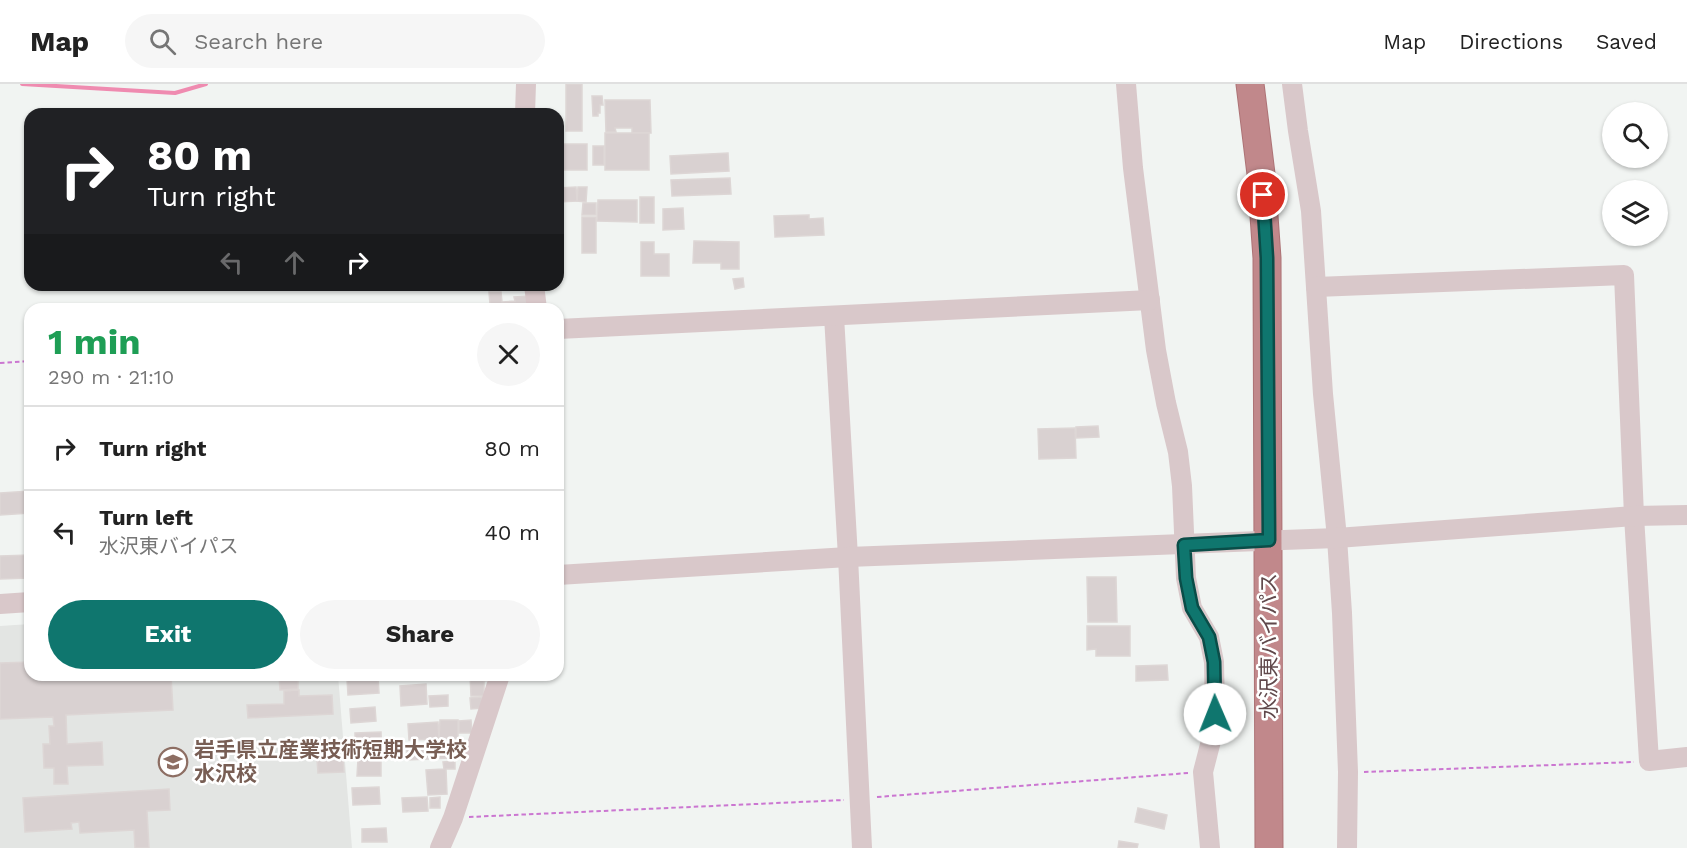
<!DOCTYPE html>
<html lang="en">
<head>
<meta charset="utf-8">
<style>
  body { margin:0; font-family:"Work Sans","Noto Sans JP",sans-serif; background:#f6f6f6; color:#222; height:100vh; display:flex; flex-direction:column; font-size:22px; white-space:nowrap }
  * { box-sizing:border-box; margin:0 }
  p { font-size:20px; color:#767676 }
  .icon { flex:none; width:33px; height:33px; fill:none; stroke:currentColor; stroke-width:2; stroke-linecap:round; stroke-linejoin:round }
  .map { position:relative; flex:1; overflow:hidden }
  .panel { position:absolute; left:24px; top:219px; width:540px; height:378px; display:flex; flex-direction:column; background:#fff; border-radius:18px; box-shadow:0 2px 4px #0004 }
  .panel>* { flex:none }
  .top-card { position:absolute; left:24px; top:24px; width:540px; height:183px; border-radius:18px; box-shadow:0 2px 4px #0004; background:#202124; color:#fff; overflow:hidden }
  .buttons { position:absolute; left:1602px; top:18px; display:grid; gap:12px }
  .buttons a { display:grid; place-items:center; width:66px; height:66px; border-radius:50%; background:#fff; box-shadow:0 2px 4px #0004; font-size:30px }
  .pin { position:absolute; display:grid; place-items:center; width:51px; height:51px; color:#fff; margin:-26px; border:3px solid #fff; border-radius:50%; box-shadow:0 2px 6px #0007 }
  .me { position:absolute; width:66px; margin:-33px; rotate:359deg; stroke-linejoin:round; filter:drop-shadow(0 0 4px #0008) }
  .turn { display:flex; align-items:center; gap:21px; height:126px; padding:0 24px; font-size:27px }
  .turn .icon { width:78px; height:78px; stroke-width:2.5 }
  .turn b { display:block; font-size:42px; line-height:51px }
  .lanes { display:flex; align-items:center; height:57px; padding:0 24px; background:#0003; justify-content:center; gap:30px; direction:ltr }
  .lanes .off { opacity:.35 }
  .round { display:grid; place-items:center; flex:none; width:63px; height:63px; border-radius:32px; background:#f6f6f6 }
  .head { display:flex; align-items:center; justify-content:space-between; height:102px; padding:0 24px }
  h1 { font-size:36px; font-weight:700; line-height:45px; color:#1e9e55 }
  .button { display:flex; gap:12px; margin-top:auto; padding:12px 24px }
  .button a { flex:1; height:69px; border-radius:36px; background:#0f766e; color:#fff; font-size:24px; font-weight:700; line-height:69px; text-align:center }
  .button a+a { background:#f6f6f6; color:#222 }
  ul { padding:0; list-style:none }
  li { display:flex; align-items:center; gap:18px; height:84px; padding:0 24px; border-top:2px solid #e0e0e0 }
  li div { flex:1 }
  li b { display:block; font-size:22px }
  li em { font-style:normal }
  header { display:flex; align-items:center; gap:36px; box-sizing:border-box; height:84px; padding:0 30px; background:#fff; border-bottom:2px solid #e0e0e0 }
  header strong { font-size:28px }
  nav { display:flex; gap:33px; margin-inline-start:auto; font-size:21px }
  .search { width:420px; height:54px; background:#f6f6f6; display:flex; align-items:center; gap:15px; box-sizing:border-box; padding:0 21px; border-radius:33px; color:#767676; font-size:22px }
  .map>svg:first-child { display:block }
</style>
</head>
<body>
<header>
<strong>Map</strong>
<div class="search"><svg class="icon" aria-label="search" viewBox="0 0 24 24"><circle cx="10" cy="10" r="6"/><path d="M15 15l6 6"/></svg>Search here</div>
<nav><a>Map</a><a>Directions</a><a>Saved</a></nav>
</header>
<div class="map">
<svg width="1687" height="764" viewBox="0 0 1687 764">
  <rect width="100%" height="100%" fill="#f1f4f2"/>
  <polygon fill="#e3e5e3" points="30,540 30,591 338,591 352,764 0,764 0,542"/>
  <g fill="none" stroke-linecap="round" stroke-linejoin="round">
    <polyline stroke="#ef8bb0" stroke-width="4" points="22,0 175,9 206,0"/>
  </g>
  <g fill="#d9d1d1" stroke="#ddd6d5" stroke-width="1.5">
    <rect x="566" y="0" width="16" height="47"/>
    <polygon points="592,12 602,12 603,21 600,21 600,29 598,29 598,32 593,32"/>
    <polygon points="605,16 650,16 651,49 632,49 632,44 615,44 616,48 606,48"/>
    <rect x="605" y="49" width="44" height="37"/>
    <rect x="558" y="60" width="29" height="26"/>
    <rect x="593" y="62" width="11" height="19"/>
    <polygon points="728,69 729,87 671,90 670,72"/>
    <polygon points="730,94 731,110 672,112 671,96"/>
    <polygon points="576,103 577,117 558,118 558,104"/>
    <polygon points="578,103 587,103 586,118 577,117"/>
    <rect x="640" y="113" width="14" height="26"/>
    <polygon points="598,116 637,116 637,138 597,137"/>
    <polygon points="583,119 596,119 596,131 582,131"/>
    <polygon points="683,124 684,145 663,146 663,125"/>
    <polygon points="809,131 809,135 823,134 824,151 775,153 774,132"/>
    <rect x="582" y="133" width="14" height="36"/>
    <polygon points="694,157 739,158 739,185 721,185 721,179 693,179"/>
    <polygon points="641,158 654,158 654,170 669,170 669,192 641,192"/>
    <polygon points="743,194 744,203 735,205 733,195"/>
    <polygon points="489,208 501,208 502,218 515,217 514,213 530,212 531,225 461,225 461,222 490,220"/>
    <polygon points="1098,342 1099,353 1076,354 1076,343"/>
    <polygon points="1075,344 1076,374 1039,375 1038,345"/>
    <polygon points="30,407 30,429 0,431 0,409"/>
    <polygon points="30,471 30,494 0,495 0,472"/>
    <polygon points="1087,493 1116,493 1117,538 1088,538"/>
    <polygon points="1087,542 1130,542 1130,572 1096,572 1096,565 1087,566"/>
    <polygon points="30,578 30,591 171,591 173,626 66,631 67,660 102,658 103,681 67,682 68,700 54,700 54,684 44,684 43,660 50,660 49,642 54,642 53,633 0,635 0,579"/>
    <polygon points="1167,581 1168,596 1136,597 1136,582"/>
    <polygon points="261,591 298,591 298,605 280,606 279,591"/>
    <polygon points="470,591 491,591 491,596 484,597 484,612 471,612"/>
    <polygon points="378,593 379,609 348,611 347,595"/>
    <polygon points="426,600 427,620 401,622 400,602"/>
    <polygon points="299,606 299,612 332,611 333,630 248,634 247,621 284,620 284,607"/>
    <polygon points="448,611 448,622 430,623 429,612"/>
    <polygon points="482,613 483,624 471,625 470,614"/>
    <polygon points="375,623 376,637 351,639 350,625"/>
    <polygon points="440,636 458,636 458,655 439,654"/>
    <polygon points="471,636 472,649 459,649 459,637"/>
    <polygon points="438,638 439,655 409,656 408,640"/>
    <polygon points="381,648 382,671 370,672 370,664 355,664 355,649"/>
    <polygon points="448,660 449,674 407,676 407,662"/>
    <polygon points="343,673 344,688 318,689 317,675"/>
    <polygon points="358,675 381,675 381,692 357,692"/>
    <polygon points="455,677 455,685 446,685 447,710 428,711 426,686 444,685 443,678"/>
    <polygon points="379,703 380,720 353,721 352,704"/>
    <polygon points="169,705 170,726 147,727 149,764 135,764 134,746 80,749 79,738 71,739 72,745 25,748 23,714"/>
    <polygon points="427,713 428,727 403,728 402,714"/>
    <polygon points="440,713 440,724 430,724 430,714"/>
    <polygon points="1138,724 1167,731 1164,745 1135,738"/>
    <polygon points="386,744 387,758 362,758 362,745"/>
    <polygon points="1119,757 1138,760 1137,764 1118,764"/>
  </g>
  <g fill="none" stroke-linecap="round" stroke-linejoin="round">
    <g stroke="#ad7376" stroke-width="29">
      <polyline id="highway" points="1250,0 1261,90 1267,174 1269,764"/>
    </g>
    <g stroke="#cb76d1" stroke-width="2" stroke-dasharray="4.5 3" stroke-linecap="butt">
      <polyline points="0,279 30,277"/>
      <polyline points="1364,688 1634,678"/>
      <polyline points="877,713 1188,689"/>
      <polyline points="469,733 844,716"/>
    </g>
    <g stroke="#d9c8ca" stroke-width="20">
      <polyline points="1126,0 1133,84 1156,266 1166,319 1178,368 1182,402 1186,494 1192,524 1209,553 1214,578 1215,630 1213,649 1203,688 1210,764"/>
      <polyline points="1292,0 1298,47 1311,127 1323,310 1337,454 1342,529 1348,688 1347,764"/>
      <polyline points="525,30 526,0"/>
      <polyline points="534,201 537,225"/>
      <polyline points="1316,203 1624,191 1634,432 1649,677 1687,673"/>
      <polyline points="834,232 848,473 862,764"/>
      <polyline points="558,245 1150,216"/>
      <polyline points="558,491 848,473 1337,454 1634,432 1687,431"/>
      <polyline points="0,520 30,518"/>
      <polyline points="440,764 453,734 500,591"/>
    </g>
    <use href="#highway" stroke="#c1888b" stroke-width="27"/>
  </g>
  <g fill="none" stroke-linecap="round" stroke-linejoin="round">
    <g stroke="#0a4d48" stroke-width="15">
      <polyline id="route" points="1215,630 1214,578 1209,553 1192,524 1186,494 1184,461 1269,456 1267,174 1263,111"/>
    </g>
    <use href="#route" stroke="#0f766e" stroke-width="10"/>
  </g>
  <defs>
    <g id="university-ring" transform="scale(1.5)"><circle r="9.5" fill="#fff" stroke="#8d6e63" stroke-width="1.5"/><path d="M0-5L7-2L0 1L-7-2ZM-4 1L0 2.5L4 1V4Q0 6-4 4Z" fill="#8d6e63"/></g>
  </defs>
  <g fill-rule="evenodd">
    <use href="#university-ring" x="173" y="678"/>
  </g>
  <g text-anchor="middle" stroke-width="5" stroke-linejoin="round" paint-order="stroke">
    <g font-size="21" fill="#60484b" stroke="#fff">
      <text transform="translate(1269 562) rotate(-90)" y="7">水沢東バイパス</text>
    </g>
    <g font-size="21" font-weight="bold" fill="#785e54" stroke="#fff" text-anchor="start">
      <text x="194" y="673">岩手県立産業技術短期大学校<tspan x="194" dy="24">水沢校</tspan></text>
    </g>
  </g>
</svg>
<div class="buttons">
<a><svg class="icon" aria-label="search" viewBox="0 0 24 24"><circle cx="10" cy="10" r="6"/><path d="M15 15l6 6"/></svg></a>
<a><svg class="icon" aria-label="layers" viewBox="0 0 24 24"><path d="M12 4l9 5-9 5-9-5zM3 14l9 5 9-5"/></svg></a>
</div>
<div class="pin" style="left:1263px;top:111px;background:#d93025"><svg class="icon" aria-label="arrive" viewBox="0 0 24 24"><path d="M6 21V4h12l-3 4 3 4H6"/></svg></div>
<svg class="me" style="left:1215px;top:630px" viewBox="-20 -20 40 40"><circle r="19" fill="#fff"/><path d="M0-13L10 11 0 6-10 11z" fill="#0f766e"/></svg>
<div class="top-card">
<div class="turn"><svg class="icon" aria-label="right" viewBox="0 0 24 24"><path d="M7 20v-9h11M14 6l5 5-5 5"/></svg><div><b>80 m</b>Turn right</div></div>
<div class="lanes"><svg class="icon off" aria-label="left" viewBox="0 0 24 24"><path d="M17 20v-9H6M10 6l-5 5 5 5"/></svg><svg class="icon off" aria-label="ahead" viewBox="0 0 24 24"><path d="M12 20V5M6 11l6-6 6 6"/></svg><svg class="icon" aria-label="right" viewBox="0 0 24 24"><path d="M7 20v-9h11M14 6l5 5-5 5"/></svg></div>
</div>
<section class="panel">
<div class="head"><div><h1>1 min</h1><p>290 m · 21:10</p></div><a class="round"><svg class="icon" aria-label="close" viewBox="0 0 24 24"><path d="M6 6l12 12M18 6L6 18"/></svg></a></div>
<ul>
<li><svg class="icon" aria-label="right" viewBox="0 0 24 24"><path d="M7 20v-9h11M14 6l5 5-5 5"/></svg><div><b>Turn right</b></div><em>80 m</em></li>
<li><svg class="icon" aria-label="left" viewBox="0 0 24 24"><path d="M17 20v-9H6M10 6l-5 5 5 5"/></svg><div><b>Turn left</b><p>水沢東バイパス</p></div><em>40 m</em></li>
</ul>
<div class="button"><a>Exit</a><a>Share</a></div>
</section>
</div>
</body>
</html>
